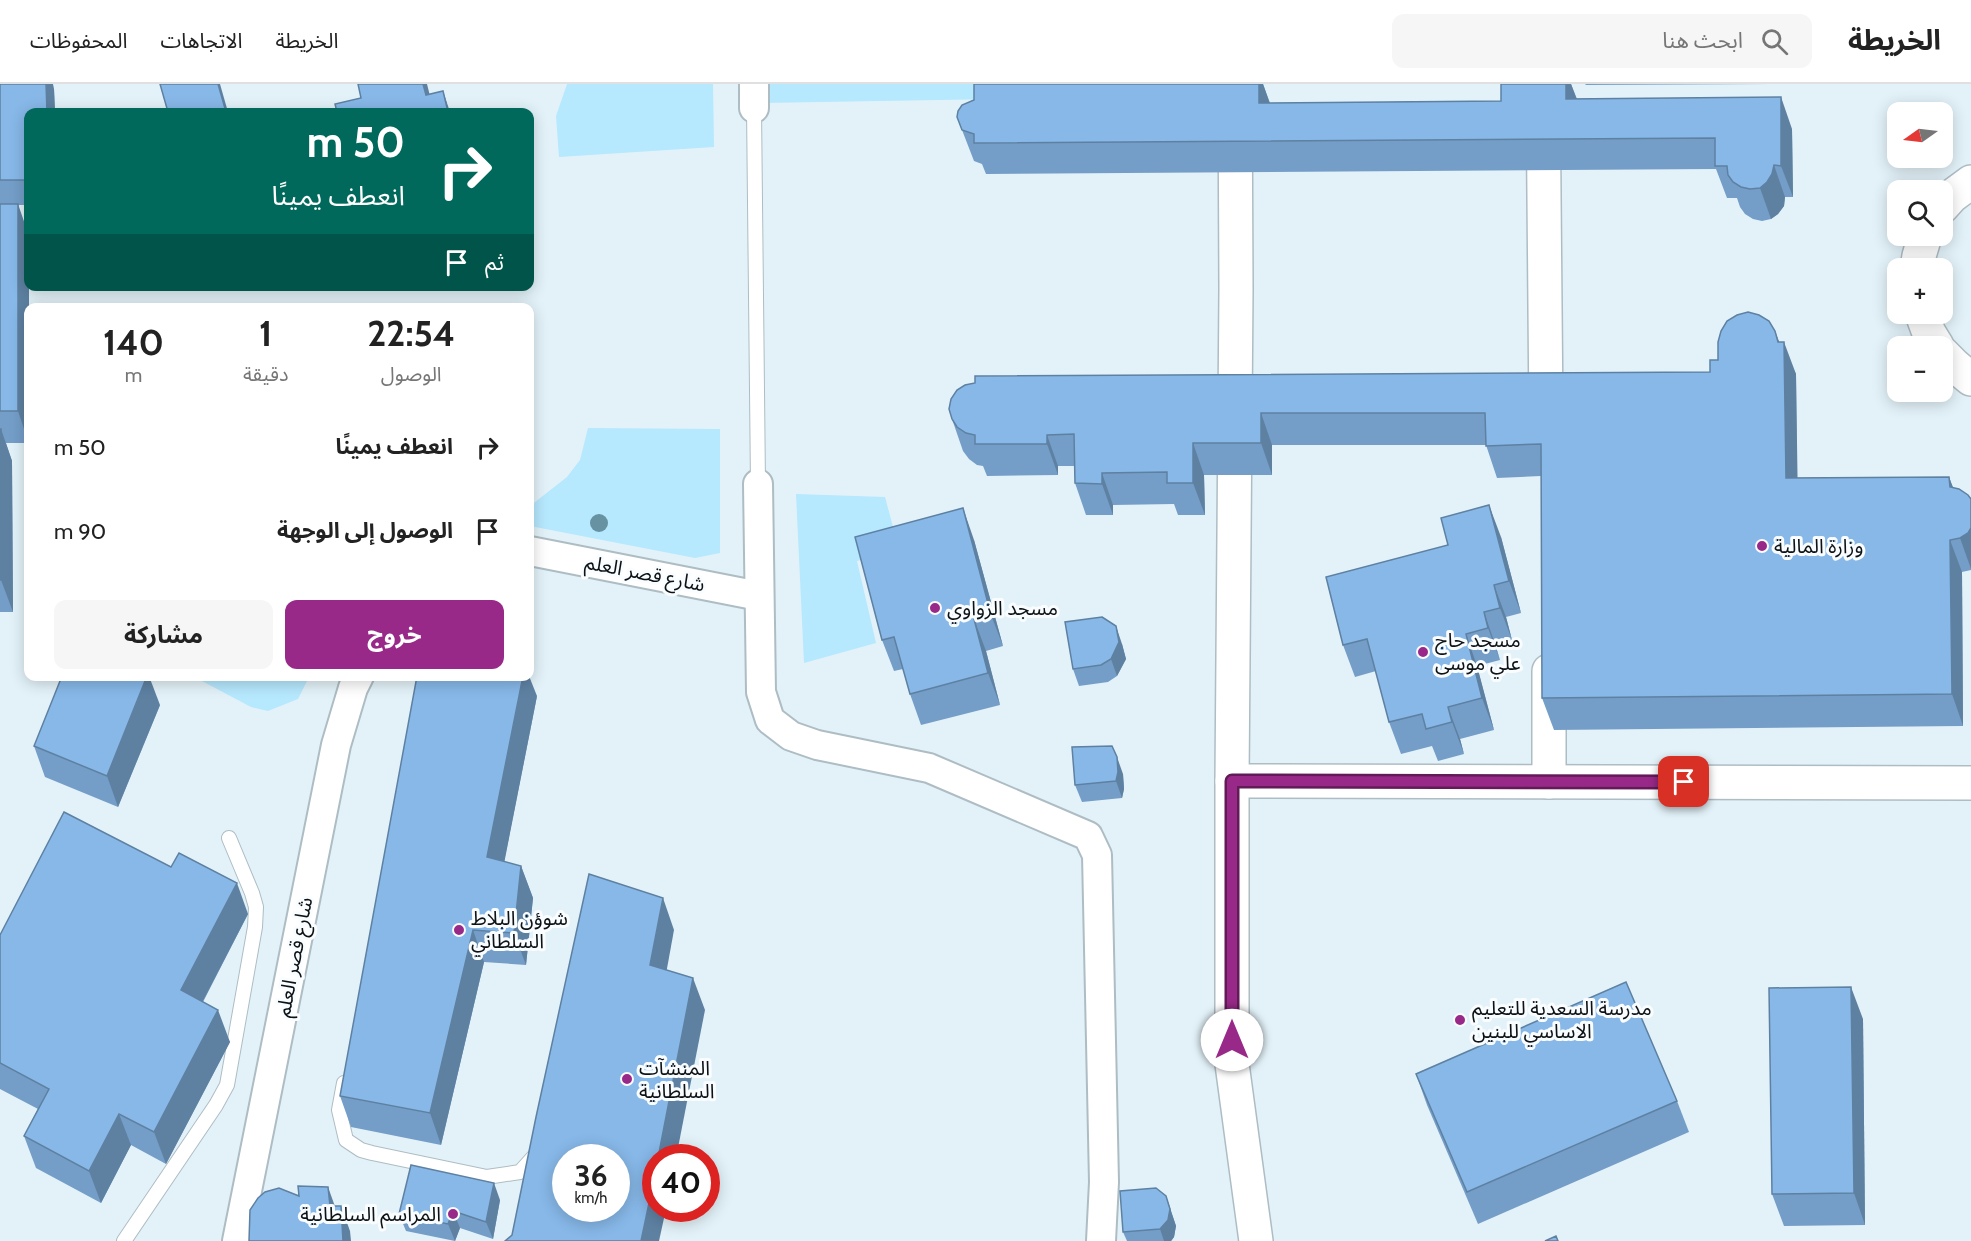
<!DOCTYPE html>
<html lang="ar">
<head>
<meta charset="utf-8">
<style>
  body { margin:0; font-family:Cabin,"Noto Sans Arabic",sans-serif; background:#f6f6f6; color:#222; direction:rtl; height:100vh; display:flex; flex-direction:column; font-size:22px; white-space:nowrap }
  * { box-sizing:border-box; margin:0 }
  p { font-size:20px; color:#767676 }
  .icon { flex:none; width:33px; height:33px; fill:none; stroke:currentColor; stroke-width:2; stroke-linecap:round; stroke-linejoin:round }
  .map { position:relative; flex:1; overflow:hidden; direction:ltr }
  .sheet { position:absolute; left:24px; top:219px; width:510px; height:378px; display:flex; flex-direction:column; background:#fff; border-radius:12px; box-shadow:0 3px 15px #0003; direction:rtl }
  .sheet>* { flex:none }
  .banner { position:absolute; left:24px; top:24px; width:510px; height:183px; border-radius:12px; box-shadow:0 3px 15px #0003; direction:rtl; background:#00695c; color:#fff; overflow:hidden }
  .needle { width:39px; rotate:256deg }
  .buttons { position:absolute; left:1887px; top:18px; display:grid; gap:12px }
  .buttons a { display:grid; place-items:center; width:66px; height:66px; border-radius:12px; background:#fff; box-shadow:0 3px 15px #0003; font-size:30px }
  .speed { position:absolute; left:552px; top:1060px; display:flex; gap:12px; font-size:30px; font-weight:700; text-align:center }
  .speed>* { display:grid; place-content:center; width:78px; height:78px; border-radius:50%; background:#fff; box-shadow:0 3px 15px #0003; line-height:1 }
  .speed small { font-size:15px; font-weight:400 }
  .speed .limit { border:9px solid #d22; background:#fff; color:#111 }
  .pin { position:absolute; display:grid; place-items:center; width:51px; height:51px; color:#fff; margin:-26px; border-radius:12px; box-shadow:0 3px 9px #0006 }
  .me { position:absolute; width:66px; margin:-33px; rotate:0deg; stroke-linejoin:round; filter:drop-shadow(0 0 4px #0008) }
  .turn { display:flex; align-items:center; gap:21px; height:126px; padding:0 30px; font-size:27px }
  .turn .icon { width:78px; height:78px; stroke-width:2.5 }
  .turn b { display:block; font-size:42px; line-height:51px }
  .then { display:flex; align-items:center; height:57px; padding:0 30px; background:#0003; gap:12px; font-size:22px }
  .eta { display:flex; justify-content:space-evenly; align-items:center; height:102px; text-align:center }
  .eta b { font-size:36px; font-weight:700; line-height:42px }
  .action { display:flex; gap:12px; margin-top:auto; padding:12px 30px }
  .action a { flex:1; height:69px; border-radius:12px; background:#992988; color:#fff; font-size:24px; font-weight:700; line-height:69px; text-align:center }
  .action a+a { background:#f6f6f6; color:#222 }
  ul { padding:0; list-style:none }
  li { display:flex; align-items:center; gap:18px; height:84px; padding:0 30px }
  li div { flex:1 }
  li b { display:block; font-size:22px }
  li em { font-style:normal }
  header { display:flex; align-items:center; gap:36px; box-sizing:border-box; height:84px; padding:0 30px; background:#fff; border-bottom:2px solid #e0e0e0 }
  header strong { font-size:28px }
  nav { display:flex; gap:33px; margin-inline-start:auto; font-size:21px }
  .search { width:420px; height:54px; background:#f6f6f6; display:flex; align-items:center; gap:15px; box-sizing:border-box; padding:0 21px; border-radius:12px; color:#767676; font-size:22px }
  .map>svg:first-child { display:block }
</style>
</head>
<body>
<header>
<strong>الخريطة</strong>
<div class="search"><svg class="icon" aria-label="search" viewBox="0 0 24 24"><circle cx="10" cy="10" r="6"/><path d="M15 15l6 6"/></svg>ابحث هنا</div>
<nav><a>الخريطة</a><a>الاتجاهات</a><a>المحفوظات</a></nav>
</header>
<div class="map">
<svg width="1971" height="1157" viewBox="0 0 1971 1157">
  <rect width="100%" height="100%" fill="#e3f2f9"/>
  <g fill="#b6e8fe">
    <polygon points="567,0 713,0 714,63 559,73 556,32"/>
    <polygon points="755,0 998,0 998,15 755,19"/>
    <polygon points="588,344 720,345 720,469 695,474 530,442 530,422 567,393 580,376"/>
    <polygon points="796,410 885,413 899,465 857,477 876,559 804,579"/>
    <polygon points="200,593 200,592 309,593 298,615 268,627 251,623 200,596"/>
  </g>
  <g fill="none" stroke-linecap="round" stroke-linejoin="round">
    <g stroke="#aebdc4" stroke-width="16">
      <g id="lane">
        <polyline points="754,24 758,400"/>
        <polyline points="344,999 339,1026 346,1056 361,1066 372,1069 487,1093 520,1088 538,1068"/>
        <polyline points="124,1157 216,1021 227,1001 255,843 256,823 252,809 229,754"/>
      </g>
    </g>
    <g stroke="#aebdc4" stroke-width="32">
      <g id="street">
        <polyline points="754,0 754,24"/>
        <polyline points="758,400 761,608 770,636 791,652 817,661 929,684 1088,752 1097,771 1104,1098 1101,1157"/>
        <polyline points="530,467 759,512"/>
        <polyline points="237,1157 336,661 353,604 359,592"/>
      </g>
    </g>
    <g stroke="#aebdc4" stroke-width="36">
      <g id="secondary">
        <polyline points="1235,0 1236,205 1232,697 1232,980 1256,1157"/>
        <polyline points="1543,0 1546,334"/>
        <polyline points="1549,587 1549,698"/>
        <polyline points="1232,697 1971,699"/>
      </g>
    </g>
    <g stroke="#aebdc4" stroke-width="36">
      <g id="primary">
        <polyline points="1942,123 1952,112 1971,98"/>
        <polyline points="1917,184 1919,172 1925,152"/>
        <polyline points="1922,230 1929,249 1937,262"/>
        <polyline points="1942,269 1954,281 1971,295"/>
      </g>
    </g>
    <use href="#lane" stroke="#fff" stroke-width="14"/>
    <use href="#street" stroke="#fff" stroke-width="28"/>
    <use href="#secondary" stroke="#fff" stroke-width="33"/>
    <use href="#primary" stroke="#fff" stroke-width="33"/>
  </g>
  <circle fill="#6692a2" cx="599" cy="439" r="9"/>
  <g fill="#749ec8">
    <polygon points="0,0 54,5 55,28 28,28 28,121 18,121 29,202 29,224 28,224 28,359 6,359 12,377 13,528 0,528"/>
    <polygon points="974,0 1263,0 1270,19 1501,17 1501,0 1571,0 1577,15 1792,45 1793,113 1785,113 1784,122 1778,130 1771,135 1762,137 1753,135 1745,130 1740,123 1737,114 1727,114 1716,85 986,90 982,80 974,77 957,33 974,16"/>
    <polygon points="1585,0 1770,0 1586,1"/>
    <polygon points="1775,247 1779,258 1796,290 1797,394 1949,393 1953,404 1971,415 1971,486 1962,488 1963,642 1554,646 1542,614 1541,392 1497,394 1486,361 1272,361 1272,391 1204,391 1205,431 1178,431 1174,420 1113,421 1113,431 1086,431 1075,399 1075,382 1058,382 1058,391 987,392 983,382 977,381 969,375 963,367 952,335 1710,288 1718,276"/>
    <polygon points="1501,453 1521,529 1506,533 1512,556 1495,560 1500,576 1477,582 1494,646 1460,655 1464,670 1438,677 1432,662 1401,670 1389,638 1376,587 1355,593 1343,561"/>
    <polygon points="974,456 1003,562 986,567 1000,621 921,641 910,610 903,585 894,587 882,556"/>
    <polygon points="1122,560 1126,575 1117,592 1108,598 1079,602 1073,585"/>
    <polygon points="537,612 504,778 521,782 533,814 526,881 484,878 441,1061 351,1043 340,1012"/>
    <polygon points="160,621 118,723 45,693 34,662"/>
    <polygon points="1123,690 1124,705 1122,714 1082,718 1075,701"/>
    <polygon points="171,783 248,830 203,918 230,958 166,1080 131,1061 101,1119 36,1084 24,1052 38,1025 0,1005 0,851"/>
    <polygon points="1863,935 1865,1141 1784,1142 1772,1110"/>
    <polygon points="1416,990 1677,1017 1689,1048 1478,1140 1427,1021"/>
    <polygon points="1166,1112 1176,1142 1174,1153 1171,1157 1127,1157 1123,1148"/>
    <polygon points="500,1116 493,1155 460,1144 455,1157 406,1147 399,1130"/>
  </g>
  <g fill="#5e81a2">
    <polygon points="46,0 53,0 54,5 55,28 47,28"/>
    <polygon points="218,0 220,0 228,28 226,28"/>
    <polygon points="423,0 427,0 434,28 426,11"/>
    <polygon points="1259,0 1263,0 1270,20 1259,19"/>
    <polygon points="1566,0 1571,0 1577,16 1566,15"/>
    <polygon points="443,7 450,28 448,28"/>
    <polygon points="1781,13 1792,45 1793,113 1781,82"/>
    <polygon points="1774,81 1785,113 1784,122 1778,130 1771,135 1760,104"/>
    <polygon points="18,120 28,149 28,202 29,202 29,224 28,224 28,357 18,327"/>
    <polygon points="1775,247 1784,271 1784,258 1796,290 1798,426 1786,394 1778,258"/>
    <polygon points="1261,329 1272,361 1272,391 1261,359"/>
    <polygon points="1,345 12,377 13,528 1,496"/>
    <polygon points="1047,351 1058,382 1058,391 1047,360"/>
    <polygon points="1193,359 1204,391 1205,431 1193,399"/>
    <polygon points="1102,389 1113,421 1113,431 1102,400"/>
    <polygon points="1949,393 1961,424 1950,403"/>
    <polygon points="1489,421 1501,453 1521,529 1509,497"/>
    <polygon points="963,424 974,456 1003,562 991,531"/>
    <polygon points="1971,444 1971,485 1960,454"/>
    <polygon points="1950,456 1962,488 1963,642 1952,610"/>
    <polygon points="1494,501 1506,533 1512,556 1500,524"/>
    <polygon points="1484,528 1495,560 1500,576 1488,544"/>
    <polygon points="974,535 986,567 1000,621 988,589"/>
    <polygon points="1116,542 1122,560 1126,575 1117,592 1111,575"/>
    <polygon points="1466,550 1477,582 1494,646 1482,614"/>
    <polygon points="147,592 149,592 160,621 118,723 107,692"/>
    <polygon points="523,592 529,592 537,612 499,805 487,773"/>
    <polygon points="1448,623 1460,655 1464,670 1452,638"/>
    <polygon points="1117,673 1123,690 1124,705 1122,714 1116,697"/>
    <polygon points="521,782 533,814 526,881 514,849"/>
    <polygon points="237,799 248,830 192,938 181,906"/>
    <polygon points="663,814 674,846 662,912 650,881"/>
    <polygon points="473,846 484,878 441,1061 430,1029"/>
    <polygon points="693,894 705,926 676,1074 658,1074"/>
    <polygon points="1851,903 1863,935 1865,1141 1854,1109"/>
    <polygon points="218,926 230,958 166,1080 154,1048"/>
    <polygon points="119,1030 131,1061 101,1119 89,1087"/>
    <polygon points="656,1086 656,1125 666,1125 659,1157 641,1157"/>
    <polygon points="494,1099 500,1116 493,1155 486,1138"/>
    <polygon points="328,1103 337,1128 330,1122"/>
    <polygon points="1166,1112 1176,1142 1174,1153 1171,1157 1164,1157 1160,1145"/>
    <polygon points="341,1122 350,1147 351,1157 343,1157"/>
    <polygon points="453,1127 460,1144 455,1157 448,1140"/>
  </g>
  <g fill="#87b8e8" stroke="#5e81a2" stroke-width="1.5" fill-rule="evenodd">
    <polygon points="0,0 46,0 47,28 28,28 28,96 0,96"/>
    <polygon points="160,0 218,0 226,28 168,28"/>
    <polygon points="358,0 423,0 426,11 443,7 448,28 337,28 335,20 361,14"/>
    <polygon points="974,0 1259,0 1259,19 1501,17 1501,0 1566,0 1566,15 1781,13 1781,82 1774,81 1772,90 1767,98 1760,104 1750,105 1741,103 1733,98 1728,91 1727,82 1715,82 1715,54 974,59 974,50 962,46 957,33 958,27 962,21 974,16"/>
    <rect x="0" y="120" width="18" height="207"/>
    <polygon points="1748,228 1759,231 1769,237 1775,247 1778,258 1784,258 1786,394 1949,393 1950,403 1959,405 1968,411 1971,415 1971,444 1968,449 1960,454 1950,456 1952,610 1542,614 1541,360 1486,362 1485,329 1261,329 1261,359 1193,359 1193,399 1167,399 1167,388 1102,389 1102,400 1075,399 1074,350 1047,351 1047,360 975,360 975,351 966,349 957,343 952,335 949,325 951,315 957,306 965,301 975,299 975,292 1710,288 1710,276 1718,276 1718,258 1721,247 1727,237 1737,231"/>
    <rect x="0" y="345" width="1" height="151"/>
    <polygon points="1489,421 1509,497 1494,501 1500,524 1484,528 1488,544 1466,550 1482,614 1448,623 1452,638 1426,645 1422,630 1389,638 1367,555 1343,561 1326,493 1448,461 1441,434"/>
    <polygon points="963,424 991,531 974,535 988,589 910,610 894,553 882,556 855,453"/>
    <polygon points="1102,533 1116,542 1119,558 1111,575 1101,581 1073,585 1065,538"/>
    <polygon points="62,592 147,592 107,692 34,662"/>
    <polygon points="417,592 523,592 487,773 521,782 514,849 473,846 430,1029 340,1012"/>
    <polygon points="1112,662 1117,673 1118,688 1116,697 1075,701 1072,663"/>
    <polygon points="64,728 171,783 179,769 237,799 181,906 218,926 154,1048 119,1030 89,1087 24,1052 49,1005 0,979 0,851"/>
    <path d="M589 790 663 814 650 881 693 894 658 1074H656V1086L641 1157H505L512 1151 536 1033ZM566 1074H616V1125H566Z"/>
    <polygon points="1626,898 1677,1017 1467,1108 1416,990"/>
    <polygon points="1851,903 1854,1109 1772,1110 1769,904"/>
    <polygon points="411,1081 494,1099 486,1138 453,1127 448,1140 399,1130"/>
    <polygon points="298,1102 328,1103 330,1122 341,1122 343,1157 249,1157 250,1126 258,1114 265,1108 279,1104 299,1112"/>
    <polygon points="1156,1104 1166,1112 1170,1125 1168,1136 1160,1145 1123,1148 1120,1107"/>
    <polygon points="1556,1152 1558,1157 1545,1157"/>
  </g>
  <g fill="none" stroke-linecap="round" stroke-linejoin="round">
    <g stroke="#631b58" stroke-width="15">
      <polyline id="route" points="1232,956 1232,697 1684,698"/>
    </g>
    <use href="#route" stroke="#992988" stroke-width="10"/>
  </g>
  <g fill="#992988" stroke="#fafdff" stroke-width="2">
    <circle cx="1762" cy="462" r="6"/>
    <circle cx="935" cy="524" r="6"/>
    <circle cx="1423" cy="568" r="6"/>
    <circle cx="459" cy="846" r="6"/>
    <circle cx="1460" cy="936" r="6"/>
    <circle cx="627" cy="995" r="6"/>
    <circle cx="453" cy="1130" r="6"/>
  </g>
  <g text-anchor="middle" stroke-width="6" stroke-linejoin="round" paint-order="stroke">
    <g font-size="20" fill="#0d1214" stroke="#fafdff" text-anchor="start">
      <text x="1774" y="469">وزارة المالية</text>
      <text x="947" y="531">مسجد الزواوي</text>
      <text x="1435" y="563">مسجد حاج<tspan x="1435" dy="23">علي موسى</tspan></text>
      <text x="471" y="841">شوؤن البلاط<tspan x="471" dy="23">السلطاني</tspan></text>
      <text x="1472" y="931">مدرسة السعدية للتعليم<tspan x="1472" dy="23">الاساسي للبنين</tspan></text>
      <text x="639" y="991">المنشآت<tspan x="639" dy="23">السلطانية</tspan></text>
      <text x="441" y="1137" text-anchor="end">المراسم السلطانية</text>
    </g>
    <g font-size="20" fill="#0d1214" stroke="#fafdff">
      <text transform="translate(645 489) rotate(11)" y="7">شارع قصر العلم</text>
      <text transform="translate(294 873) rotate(-79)" y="7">شارع قصر العلم</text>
    </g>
  </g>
</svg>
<div class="buttons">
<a><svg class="needle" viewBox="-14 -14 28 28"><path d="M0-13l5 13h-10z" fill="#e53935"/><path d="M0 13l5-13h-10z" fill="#767676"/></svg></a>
<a><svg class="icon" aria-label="search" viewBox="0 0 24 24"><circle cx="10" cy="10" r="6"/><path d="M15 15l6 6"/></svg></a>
<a>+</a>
<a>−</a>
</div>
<div class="speed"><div>36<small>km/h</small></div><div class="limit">40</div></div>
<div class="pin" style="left:1684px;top:698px;background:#d93025"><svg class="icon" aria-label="arrive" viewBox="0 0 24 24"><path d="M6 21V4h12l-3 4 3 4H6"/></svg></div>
<svg class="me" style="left:1232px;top:956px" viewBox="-20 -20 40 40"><circle r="19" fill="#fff"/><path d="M0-13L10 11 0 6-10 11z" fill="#992988"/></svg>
<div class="banner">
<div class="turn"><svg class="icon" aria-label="right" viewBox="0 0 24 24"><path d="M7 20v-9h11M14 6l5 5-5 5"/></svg><div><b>50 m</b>انعطف يمينًا</div></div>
<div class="then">ثم<svg class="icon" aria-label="arrive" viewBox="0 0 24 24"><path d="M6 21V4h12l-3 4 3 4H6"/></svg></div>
</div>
<section class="sheet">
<div class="eta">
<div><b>22:54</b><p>الوصول</p></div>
<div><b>1</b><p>دقيقة</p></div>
<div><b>140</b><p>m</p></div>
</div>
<ul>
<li><svg class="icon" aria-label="right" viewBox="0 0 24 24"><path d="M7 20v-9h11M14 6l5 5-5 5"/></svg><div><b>انعطف يمينًا</b></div><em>50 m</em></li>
<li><svg class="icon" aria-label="arrive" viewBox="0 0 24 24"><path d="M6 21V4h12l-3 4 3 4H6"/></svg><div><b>الوصول إلى الوجهة</b></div><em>90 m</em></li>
</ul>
<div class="action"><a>خروج</a><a>مشاركة</a></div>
</section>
</div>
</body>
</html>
